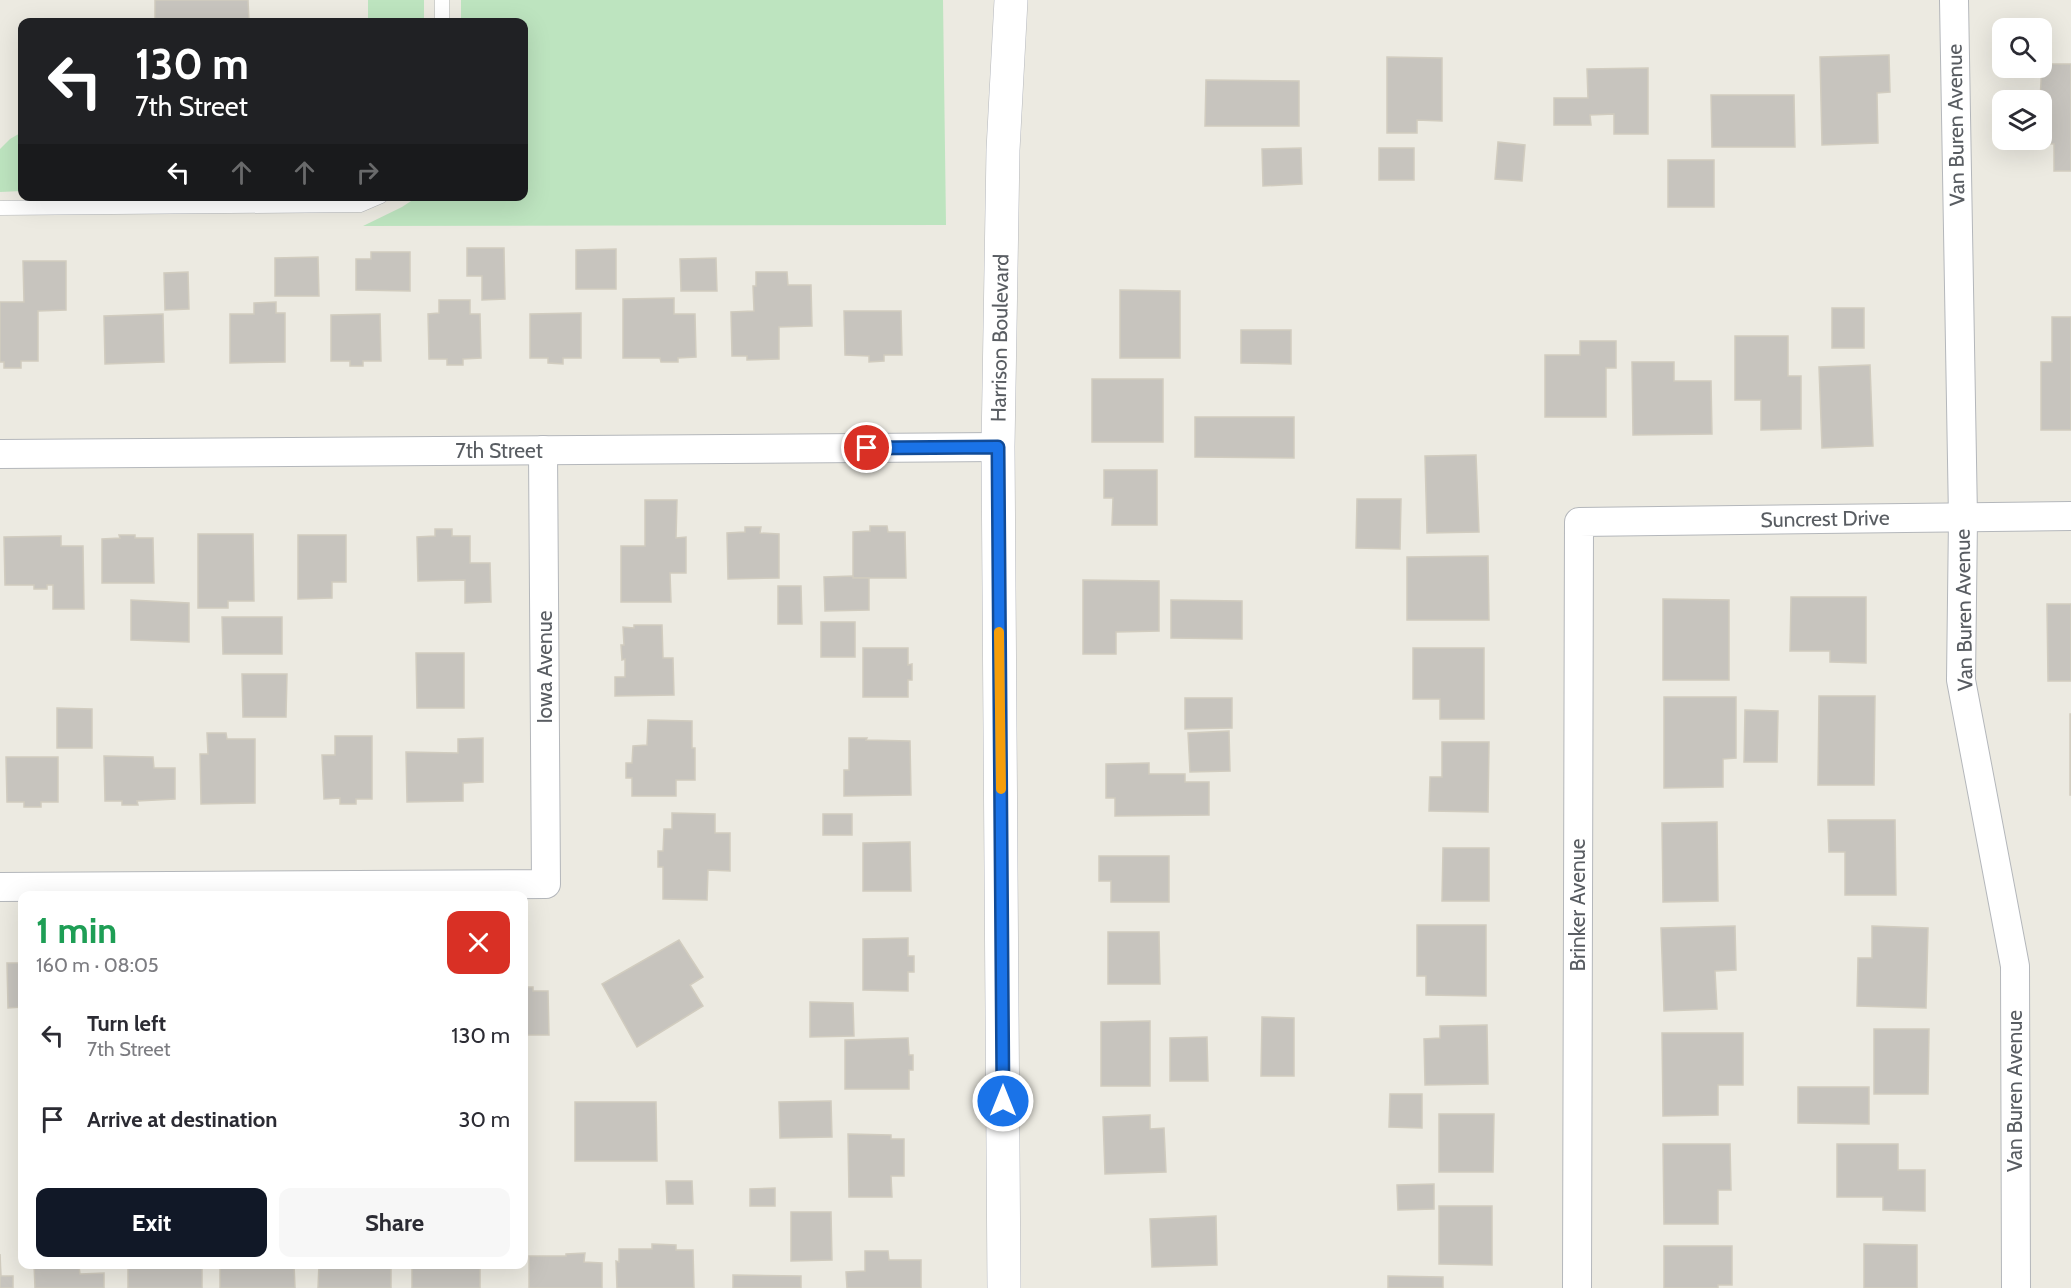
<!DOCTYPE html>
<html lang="en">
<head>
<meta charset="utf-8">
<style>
  body { margin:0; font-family:Cabin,sans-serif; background:#f7f7f7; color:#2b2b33; height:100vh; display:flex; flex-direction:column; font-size:22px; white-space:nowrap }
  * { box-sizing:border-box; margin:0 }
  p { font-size:20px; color:#7c7c81 }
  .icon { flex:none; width:33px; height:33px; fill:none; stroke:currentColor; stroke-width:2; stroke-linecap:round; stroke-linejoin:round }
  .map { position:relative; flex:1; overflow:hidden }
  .panel { position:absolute; left:18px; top:891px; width:510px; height:378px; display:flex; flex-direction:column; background:#fff; border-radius:12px; box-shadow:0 6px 24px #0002 }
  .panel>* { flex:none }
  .guide { position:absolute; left:18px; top:18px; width:510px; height:183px; border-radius:12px; box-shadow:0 6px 24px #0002; background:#202124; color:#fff; overflow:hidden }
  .tools { position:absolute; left:1992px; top:18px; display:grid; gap:12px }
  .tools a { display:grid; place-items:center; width:60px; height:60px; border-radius:12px; background:#fff; box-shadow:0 6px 24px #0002; font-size:30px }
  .pin { position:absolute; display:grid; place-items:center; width:51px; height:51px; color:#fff; margin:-26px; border:3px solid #fff; border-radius:50%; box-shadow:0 2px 6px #0007 }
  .me { position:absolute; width:66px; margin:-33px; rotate:0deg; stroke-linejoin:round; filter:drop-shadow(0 0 4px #0008) }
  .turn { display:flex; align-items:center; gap:21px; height:126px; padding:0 18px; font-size:27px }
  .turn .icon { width:78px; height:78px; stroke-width:2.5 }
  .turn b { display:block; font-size:42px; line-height:51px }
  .lanes { display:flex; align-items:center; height:57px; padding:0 18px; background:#0003; justify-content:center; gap:30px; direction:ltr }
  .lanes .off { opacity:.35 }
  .round { display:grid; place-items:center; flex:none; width:63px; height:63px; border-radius:12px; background:#f7f7f7 }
  .summary { display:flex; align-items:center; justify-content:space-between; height:102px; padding:0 18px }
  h1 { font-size:36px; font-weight:700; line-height:45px; color:#1e9e55 }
  .action { display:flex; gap:12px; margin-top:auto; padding:12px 18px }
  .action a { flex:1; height:69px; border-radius:12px; background:#111827; color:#fff; font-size:24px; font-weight:700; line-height:69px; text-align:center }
  .action a+a { background:#f7f7f7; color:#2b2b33 }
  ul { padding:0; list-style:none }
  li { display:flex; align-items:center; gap:18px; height:84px; padding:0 18px }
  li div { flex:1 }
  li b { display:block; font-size:22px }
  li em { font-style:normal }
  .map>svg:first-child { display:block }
</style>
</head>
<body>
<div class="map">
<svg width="2071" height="1288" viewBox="0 0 2071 1288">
  <rect width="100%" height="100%" fill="#eceae1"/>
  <g fill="#bde4bf">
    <rect x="368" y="0" width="56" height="22"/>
    <polygon points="461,0 943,0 946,225 363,226 402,207 417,197 524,196 524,22 461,22"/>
    <polygon points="22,132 22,191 0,192 0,149 10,139"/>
  </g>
  <g fill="#c7c4be" stroke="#d1ccbf" stroke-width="1.5">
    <polygon points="155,0 248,0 249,22 155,22"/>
    <polygon points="1889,55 1890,92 1877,93 1878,143 1822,145 1820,57"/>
    <polygon points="1387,57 1442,58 1442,121 1417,120 1417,133 1387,133"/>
    <polygon points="2042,64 2071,64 2071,171 2054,171 2054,144 2040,143 2040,140 2042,140 2042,100 2040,100"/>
    <polygon points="1648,68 1648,134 1614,134 1614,114 1590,115 1591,125 1554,125 1554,98 1588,98 1587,69"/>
    <polygon points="1206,80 1299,81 1299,126 1205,126"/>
    <polygon points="1711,95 1794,95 1795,147 1712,147"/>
    <polygon points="1498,142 1525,145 1522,181 1495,179"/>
    <polygon points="1301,148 1302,184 1263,186 1262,149"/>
    <rect x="1379" y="148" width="35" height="32"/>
    <rect x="1668" y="160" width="46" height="47"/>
    <polygon points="467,248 504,248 505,299 482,300 482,276 467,276"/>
    <polygon points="616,249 616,289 576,289 576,250"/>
    <polygon points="371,252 410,252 410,291 356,290 356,259 371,259"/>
    <polygon points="318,257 319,296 275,296 275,258"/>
    <polygon points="716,258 717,291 681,291 680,259"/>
    <polygon points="23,261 66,261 66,310 38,311 38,361 21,361 21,368 4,368 4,362 0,362 0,302 24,302"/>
    <polygon points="188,272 189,309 165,310 164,273"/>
    <polygon points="756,272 787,272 788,285 811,285 812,326 779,327 779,359 747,360 747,356 732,356 731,312 754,311 753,286 756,286"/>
    <polygon points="1120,290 1180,291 1180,358 1120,358"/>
    <polygon points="674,298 674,314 695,314 696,357 678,358 678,362 661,362 660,358 623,358 623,299"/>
    <polygon points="439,300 470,300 470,314 480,314 481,358 463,359 463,365 447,365 447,359 429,359 428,314 439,313"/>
    <polygon points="276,302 276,313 285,313 285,362 230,363 230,314 254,314 254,303"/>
    <rect x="1832" y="308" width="32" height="40"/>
    <polygon points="844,311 901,311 902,355 884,355 884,361 869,362 869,356 845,355"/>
    <polygon points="581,313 581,358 563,358 563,364 548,363 548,358 530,358 530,314"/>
    <polygon points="163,314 164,362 105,364 104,316"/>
    <polygon points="380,314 381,361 363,361 363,366 350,366 350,361 331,361 331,315"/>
    <polygon points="2052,317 2071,317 2071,430 2041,430 2041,362 2052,362"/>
    <polygon points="1241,330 1291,330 1291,364 1241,363"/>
    <polygon points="1735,336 1788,336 1788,376 1801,376 1801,429 1761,430 1761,400 1735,400"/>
    <polygon points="1580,341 1616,341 1616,368 1606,368 1606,417 1545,417 1545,355 1580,355"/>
    <polygon points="1632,362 1674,362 1674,381 1711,381 1712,434 1633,435"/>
    <polygon points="1870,365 1873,446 1822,448 1819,367"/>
    <rect x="1092" y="379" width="71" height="63"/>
    <polygon points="1195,417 1294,417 1294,458 1195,457"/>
    <polygon points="1476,455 1479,532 1427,533 1425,456"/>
    <polygon points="1104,470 1157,470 1157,525 1112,525 1113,498 1104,498"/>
    <polygon points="1357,499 1401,499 1400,549 1356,548"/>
    <polygon points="645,500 677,500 676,538 686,537 686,573 670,573 671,602 621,602 621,546 645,546"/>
    <polygon points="870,526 887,526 888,532 905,532 906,578 853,578 853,532 870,531"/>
    <polygon points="745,527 761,527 760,533 779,534 779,578 728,579 727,533 745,532"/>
    <polygon points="435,529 452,529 452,536 470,536 470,563 490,563 491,602 465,603 465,580 418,581 417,537 435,536"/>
    <polygon points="198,534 253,534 254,601 228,601 228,608 198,608"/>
    <polygon points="119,535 135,535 135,538 153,538 154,583 102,583 102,539 120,538"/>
    <polygon points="298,535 346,535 346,582 332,582 332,598 298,599"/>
    <polygon points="61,536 61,546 83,546 84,609 53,609 53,585 47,585 47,589 34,589 34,585 5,585 4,537"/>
    <polygon points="1488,556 1489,620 1407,620 1407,557"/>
    <polygon points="853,576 853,578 869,578 869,610 825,611 824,577"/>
    <polygon points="1083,580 1159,581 1159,631 1116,632 1116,654 1083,654"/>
    <polygon points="778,586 801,586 802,624 778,624"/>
    <polygon points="1791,597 1866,597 1866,663 1830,662 1830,651 1790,651"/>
    <polygon points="1663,599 1729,600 1729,680 1663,680"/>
    <polygon points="131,600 189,603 189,642 131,640"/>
    <polygon points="1171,600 1242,601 1242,639 1171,638"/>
    <polygon points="2047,604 2071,604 2071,681 2048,681"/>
    <polygon points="222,617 282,617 282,654 223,654"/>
    <rect x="821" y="622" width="34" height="35"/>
    <polygon points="634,625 662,625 663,658 673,658 674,695 615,696 615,677 625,677 625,659 622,660 621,645 624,645 623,627 634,628"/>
    <polygon points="863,648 908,648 908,665 912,664 912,680 908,680 908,697 863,697"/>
    <polygon points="1413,648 1484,648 1484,719 1440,719 1440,699 1413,699"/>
    <polygon points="416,653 464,653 464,708 417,708"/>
    <polygon points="242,674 287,674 286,717 243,717"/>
    <polygon points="1819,696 1875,696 1874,785 1818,785"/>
    <polygon points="1664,697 1736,697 1736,758 1723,759 1723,787 1664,788"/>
    <polygon points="1185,698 1232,698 1232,728 1185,729"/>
    <polygon points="57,708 92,709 92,748 57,748"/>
    <polygon points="1745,710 1778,711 1777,762 1744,762"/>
    <rect x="2070" y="714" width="1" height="81"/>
    <polygon points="648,720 692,721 692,748 695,748 695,780 676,780 676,796 632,796 632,778 626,778 626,763 632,763 633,746 647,745"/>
    <polygon points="1229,731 1230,771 1190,772 1188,733"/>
    <polygon points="207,733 226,733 227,739 255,739 255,803 201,804 200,754 208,754"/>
    <polygon points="335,736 372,736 372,799 356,799 356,804 340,804 340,798 324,799 322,755 335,755"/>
    <polygon points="483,738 483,782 463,783 463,801 407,802 406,752 458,753 458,739"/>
    <polygon points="849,738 867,738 866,740 910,741 911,795 844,796 844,770 849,770"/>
    <polygon points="1442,742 1489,742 1488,812 1429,811 1430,777 1442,777"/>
    <polygon points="104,756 153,757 154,768 175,768 175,799 137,801 138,805 122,805 122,801 105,801"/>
    <polygon points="6,757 58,757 58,802 41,802 41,807 24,807 24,802 7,802"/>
    <polygon points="1149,763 1149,774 1185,774 1185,782 1209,782 1209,815 1115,816 1115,798 1106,798 1106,764"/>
    <polygon points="672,813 715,814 715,833 730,833 730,871 708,870 707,900 663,899 663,867 658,867 658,851 663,851 664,829 672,829"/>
    <rect x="823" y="814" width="29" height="21"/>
    <polygon points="1828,820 1895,820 1896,895 1845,895 1845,852 1829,852"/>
    <polygon points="1717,822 1718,901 1663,902 1662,823"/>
    <polygon points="910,842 911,891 863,891 863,843"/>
    <polygon points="1443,848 1489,848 1489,901 1442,901"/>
    <polygon points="1099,856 1169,856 1169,902 1111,902 1111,881 1099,881"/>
    <polygon points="1417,925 1486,925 1486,996 1426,995 1426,976 1417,976"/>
    <polygon points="1735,926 1736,970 1715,971 1717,1009 1664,1011 1661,928"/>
    <polygon points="1872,926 1928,928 1926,1008 1857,1006 1858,958 1872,958"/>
    <polygon points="1108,932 1159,932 1160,984 1108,984"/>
    <polygon points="908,938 908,956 914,956 914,972 908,972 908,991 863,990 863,939"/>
    <polygon points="679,940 703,977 690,985 703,1006 637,1047 602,984"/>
    <polygon points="7,963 22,963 22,1007 8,1008"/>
    <polygon points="524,987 533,987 533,991 548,991 549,1035 524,1035"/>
    <polygon points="810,1002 853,1003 854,1036 810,1037"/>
    <polygon points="1262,1017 1294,1018 1294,1076 1261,1076"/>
    <polygon points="1150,1021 1150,1086 1101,1086 1101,1022"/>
    <polygon points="1487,1025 1488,1084 1425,1085 1424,1039 1440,1038 1440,1026"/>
    <polygon points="1874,1029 1929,1029 1928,1094 1874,1094"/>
    <polygon points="1662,1033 1743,1033 1743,1085 1718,1085 1718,1115 1663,1116"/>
    <polygon points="1207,1037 1208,1081 1170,1081 1170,1038"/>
    <polygon points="908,1038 909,1055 913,1055 913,1070 909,1070 909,1089 845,1089 845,1040"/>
    <polygon points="1798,1087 1869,1087 1869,1124 1798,1123"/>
    <polygon points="1390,1094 1422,1094 1422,1128 1389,1127"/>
    <polygon points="831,1101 832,1137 780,1138 779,1102"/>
    <polygon points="575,1102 656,1102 657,1161 575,1161"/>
    <polygon points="1439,1114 1494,1114 1493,1172 1439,1172"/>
    <polygon points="1150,1115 1150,1129 1164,1128 1166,1172 1105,1174 1103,1117"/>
    <polygon points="848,1134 891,1135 891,1139 904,1139 904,1176 891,1176 892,1197 849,1197"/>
    <polygon points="1663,1144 1730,1144 1731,1190 1718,1190 1718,1224 1664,1224"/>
    <polygon points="1837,1144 1898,1144 1898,1170 1925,1170 1925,1211 1883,1210 1883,1197 1837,1197"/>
    <polygon points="666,1181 692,1181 693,1204 667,1204"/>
    <polygon points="1434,1184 1434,1209 1398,1210 1397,1185"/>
    <polygon points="775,1188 775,1206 750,1206 750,1189"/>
    <polygon points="1439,1206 1492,1206 1492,1265 1439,1264"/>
    <polygon points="791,1212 831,1212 832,1260 791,1261"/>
    <polygon points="1216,1216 1217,1265 1152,1267 1150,1219"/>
    <polygon points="652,1244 676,1245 676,1250 693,1250 694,1288 617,1288 616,1261 619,1262 619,1249 652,1249"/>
    <polygon points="1864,1244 1917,1245 1917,1288 1864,1288"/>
    <polygon points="1664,1246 1732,1246 1732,1285 1718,1285 1718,1288 1664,1288"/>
    <polygon points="865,1251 888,1251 889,1260 921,1260 921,1288 847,1288 846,1272 865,1271"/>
    <polygon points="585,1253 584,1262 602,1263 602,1288 529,1288 529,1256 566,1256 566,1254"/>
    <polygon points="0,1254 1,1276 13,1276 13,1288 0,1288"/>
    <polygon points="34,1264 79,1266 80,1274 104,1273 104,1288 35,1288"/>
    <rect x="128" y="1264" width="74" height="24"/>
    <polygon points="220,1264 294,1264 295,1288 220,1288"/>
    <polygon points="319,1264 391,1264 391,1288 318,1288"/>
    <rect x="412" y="1264" width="68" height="24"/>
    <polygon points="733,1275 801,1276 801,1288 733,1288"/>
    <polygon points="1388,1276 1443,1277 1443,1288 1388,1288"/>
  </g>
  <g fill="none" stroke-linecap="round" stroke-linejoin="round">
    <g stroke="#b4b7bb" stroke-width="15">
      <g id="lane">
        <polyline points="442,0 442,22"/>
        <polyline points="0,208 360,205 381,196"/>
      </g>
    </g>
    <g stroke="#b4b7bb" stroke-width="30">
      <g id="street">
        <polyline points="1954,0 1963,518 1961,680 2015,966 2016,1288"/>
        <polyline points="0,454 998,447"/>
        <polyline points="0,887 546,884 543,450"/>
        <polyline points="1577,1288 1579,522 2071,516"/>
      </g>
    </g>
    <g stroke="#b4b7bd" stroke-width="34">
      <polyline id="secondary" points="1004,1288 998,447 1003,150 1011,0"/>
    </g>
    <use href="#lane" stroke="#fff" stroke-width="14"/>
    <use href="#street" stroke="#fff" stroke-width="28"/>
    <use href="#secondary" stroke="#fff" stroke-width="33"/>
  </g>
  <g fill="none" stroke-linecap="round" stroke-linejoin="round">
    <g stroke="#114b97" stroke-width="15">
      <polyline id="route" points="867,448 998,447 1003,1101"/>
    </g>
    <use href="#route" stroke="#1a73e8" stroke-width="10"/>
    <polyline stroke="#f59e0b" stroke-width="10" points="999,632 1001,789"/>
  </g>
  <g text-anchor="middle" stroke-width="4.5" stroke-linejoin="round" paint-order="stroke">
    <g font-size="21" fill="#595d62" stroke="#fff">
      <text transform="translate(1956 125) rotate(-91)" y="7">Van Buren Avenue</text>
      <text transform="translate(1000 338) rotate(-89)" y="7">Harrison Boulevard</text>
      <text x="499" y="458">7th Street</text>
      <text transform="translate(1825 519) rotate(-1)" y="7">Suncrest Drive</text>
      <text transform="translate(1964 610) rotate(-91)" y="7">Van Buren Avenue</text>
      <text transform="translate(545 667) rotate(-90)" y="7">Iowa Avenue</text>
      <text transform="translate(1578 905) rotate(-90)" y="7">Brinker Avenue</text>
      <text transform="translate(2015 1091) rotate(-90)" y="7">Van Buren Avenue</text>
    </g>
  </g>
</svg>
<div class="tools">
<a><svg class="icon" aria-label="search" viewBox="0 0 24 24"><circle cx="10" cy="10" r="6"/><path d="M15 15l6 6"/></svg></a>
<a><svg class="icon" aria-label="layers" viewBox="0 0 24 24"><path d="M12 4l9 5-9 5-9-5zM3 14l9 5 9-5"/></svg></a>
</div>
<div class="pin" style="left:867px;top:448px;background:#d93025"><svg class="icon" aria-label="arrive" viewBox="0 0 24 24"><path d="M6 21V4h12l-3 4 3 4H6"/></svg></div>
<svg class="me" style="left:1003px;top:1101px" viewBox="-20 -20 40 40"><circle r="17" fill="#1a73e8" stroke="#fff" stroke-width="3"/><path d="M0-11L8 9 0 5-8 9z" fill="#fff"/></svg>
<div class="guide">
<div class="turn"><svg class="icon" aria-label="left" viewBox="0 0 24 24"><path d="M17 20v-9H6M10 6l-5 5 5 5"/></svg><div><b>130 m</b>7th Street</div></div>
<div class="lanes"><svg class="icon" aria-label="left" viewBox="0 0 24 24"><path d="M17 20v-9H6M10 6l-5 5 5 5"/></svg><svg class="icon off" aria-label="ahead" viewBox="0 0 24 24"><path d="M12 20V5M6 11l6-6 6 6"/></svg><svg class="icon off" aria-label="ahead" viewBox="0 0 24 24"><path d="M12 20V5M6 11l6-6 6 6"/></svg><svg class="icon off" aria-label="right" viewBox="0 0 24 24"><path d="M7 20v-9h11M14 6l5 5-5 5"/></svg></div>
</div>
<section class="panel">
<div class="summary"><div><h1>1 min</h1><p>160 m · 08:05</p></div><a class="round" style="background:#d93025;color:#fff"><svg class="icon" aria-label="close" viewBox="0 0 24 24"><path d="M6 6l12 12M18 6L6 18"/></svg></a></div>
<ul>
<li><svg class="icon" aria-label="left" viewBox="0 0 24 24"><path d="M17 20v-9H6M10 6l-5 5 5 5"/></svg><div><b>Turn left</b><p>7th Street</p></div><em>130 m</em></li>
<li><svg class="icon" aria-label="arrive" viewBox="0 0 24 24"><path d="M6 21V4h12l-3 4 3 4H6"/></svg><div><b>Arrive at destination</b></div><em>30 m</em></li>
</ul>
<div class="action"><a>Exit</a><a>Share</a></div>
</section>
</div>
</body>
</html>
